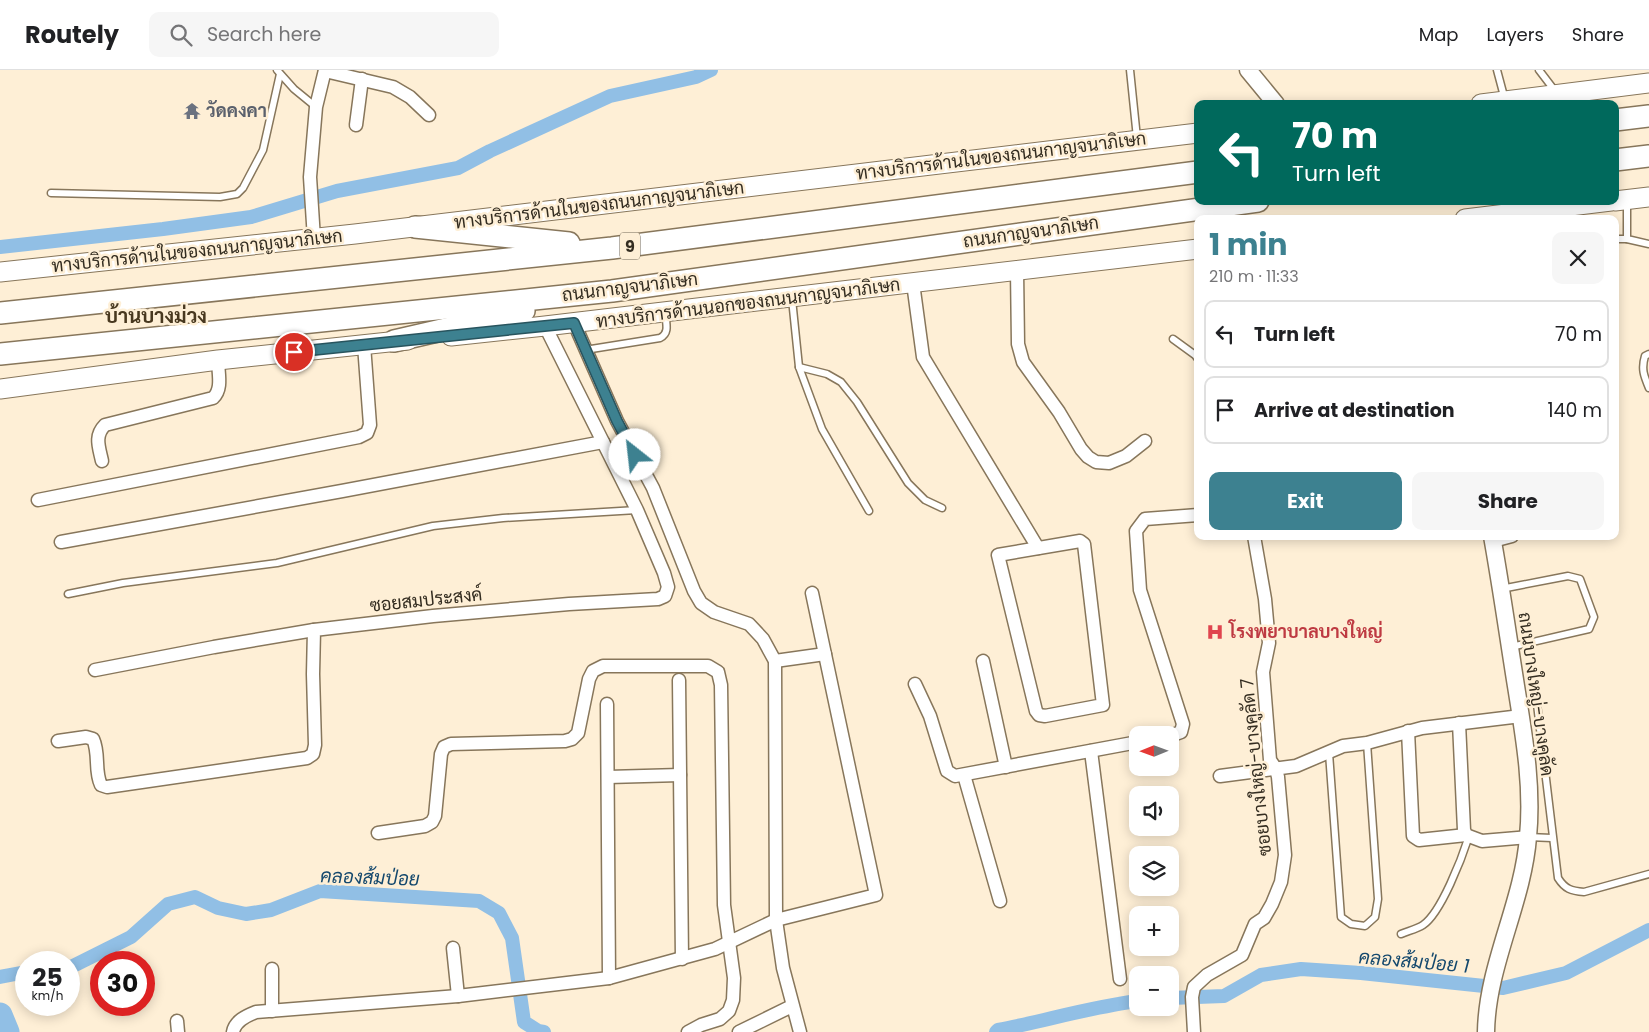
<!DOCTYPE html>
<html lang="en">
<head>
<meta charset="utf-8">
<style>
  body { margin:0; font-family:Poppins,Sarabun,sans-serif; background:#f6f6f6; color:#202124; height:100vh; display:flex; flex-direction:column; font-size:19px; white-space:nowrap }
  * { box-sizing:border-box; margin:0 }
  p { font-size:16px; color:#757577 }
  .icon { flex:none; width:28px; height:28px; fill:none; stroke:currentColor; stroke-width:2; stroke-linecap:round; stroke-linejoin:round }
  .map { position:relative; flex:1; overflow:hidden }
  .sheet { position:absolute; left:1194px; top:145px; width:425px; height:325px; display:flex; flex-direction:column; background:#fff; border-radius:10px; box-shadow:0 2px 12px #0003 }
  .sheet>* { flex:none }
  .top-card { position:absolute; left:1194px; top:30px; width:425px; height:105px; border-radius:10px; box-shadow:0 2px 12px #0003; background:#00695c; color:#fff; overflow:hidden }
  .needle { width:32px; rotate:269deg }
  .tools { position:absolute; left:1129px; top:656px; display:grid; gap:10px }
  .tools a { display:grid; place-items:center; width:50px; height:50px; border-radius:10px; background:#fff; box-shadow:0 2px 12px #0003; font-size:25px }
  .speed { position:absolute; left:15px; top:881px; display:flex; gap:10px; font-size:25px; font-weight:700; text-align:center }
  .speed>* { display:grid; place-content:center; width:65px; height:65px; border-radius:50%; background:#fff; box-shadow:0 2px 12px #0003; line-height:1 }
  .speed small { font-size:12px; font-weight:400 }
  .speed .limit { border:8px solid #d22; background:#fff; color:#111 }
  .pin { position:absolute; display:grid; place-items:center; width:42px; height:42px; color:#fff; margin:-21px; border:2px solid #fff; border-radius:50%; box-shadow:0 1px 5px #0007 }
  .me { position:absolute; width:55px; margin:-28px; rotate:331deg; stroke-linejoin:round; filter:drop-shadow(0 0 4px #0008) }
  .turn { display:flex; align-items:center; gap:18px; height:105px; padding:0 15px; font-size:22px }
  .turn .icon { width:65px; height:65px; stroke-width:2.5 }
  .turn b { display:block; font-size:35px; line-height:42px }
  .round { display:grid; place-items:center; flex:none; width:52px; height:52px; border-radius:10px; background:#f6f6f6 }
  .summary { display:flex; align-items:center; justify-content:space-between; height:85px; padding:0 15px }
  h1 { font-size:30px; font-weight:700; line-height:38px; color:#3d8190 }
  .cta { display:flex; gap:10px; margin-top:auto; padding:10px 15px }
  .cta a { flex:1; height:58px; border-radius:10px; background:#3d8190; color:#fff; font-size:20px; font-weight:700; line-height:58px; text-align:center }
  .cta a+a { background:#f6f6f6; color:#202124 }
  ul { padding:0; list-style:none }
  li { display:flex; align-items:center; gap:15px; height:68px; margin:0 10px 8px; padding:0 5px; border:2px solid #e0e0e0; border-radius:10px }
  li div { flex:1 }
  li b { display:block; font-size:19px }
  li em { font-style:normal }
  header { display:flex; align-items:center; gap:30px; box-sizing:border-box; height:70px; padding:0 25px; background:#fff; border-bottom:1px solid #e0e0e0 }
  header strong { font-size:24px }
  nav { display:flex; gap:28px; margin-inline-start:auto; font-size:18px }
  .search { width:350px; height:45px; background:#f6f6f6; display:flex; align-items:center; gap:12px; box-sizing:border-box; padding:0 18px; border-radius:10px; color:#757577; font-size:19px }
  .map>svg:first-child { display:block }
</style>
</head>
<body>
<header>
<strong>Routely</strong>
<div class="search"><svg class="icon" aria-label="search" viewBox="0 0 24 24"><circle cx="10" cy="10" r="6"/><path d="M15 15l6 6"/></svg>Search here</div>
<nav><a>Map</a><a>Layers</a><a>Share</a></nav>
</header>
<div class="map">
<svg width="1649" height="962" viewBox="0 0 1649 962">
  <rect width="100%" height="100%" fill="#feefd6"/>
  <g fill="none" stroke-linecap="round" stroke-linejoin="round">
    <g stroke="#91bfe5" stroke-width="14">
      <polyline points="0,177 163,159 251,147 337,121 458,98 490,81 610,26 696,7 711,0"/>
      <polyline points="69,898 131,867 168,834 195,827 218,838 246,844 271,840 320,821 479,831 499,843 512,868 524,952 538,961 544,962"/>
      <polyline points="0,907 26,902"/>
      <polyline points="1170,928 1224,926 1261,905 1301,899 1361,903 1503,918 1566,903 1649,860"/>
      <path d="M996 962 998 960C1045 951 1090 937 1138 931"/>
    </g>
    <polyline stroke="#91bfe5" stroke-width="25" points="0,945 7,962"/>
    <g stroke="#87765b" stroke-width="9">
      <g id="service">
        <polyline points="277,0 294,19 316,37"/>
        <polyline points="1130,0 1137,68"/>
        <polyline points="1497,0 1505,30"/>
        <polyline points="1539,0 1555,21"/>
        <polyline points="51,123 220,127 237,124 243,118 263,80 280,4"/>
        <polyline points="1627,132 1627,169 1649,174"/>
        <polyline points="1615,169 1627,169"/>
        <polyline points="792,229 799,297 822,359 869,441"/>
        <polyline points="1173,269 1195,285 1198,289"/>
        <path d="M585 280 660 268C670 263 666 253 665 243"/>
        <path d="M1649 284 1645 286C1641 299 1644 306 1649 318"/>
        <polyline points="799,297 827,304 841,312 857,332 908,413 925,430 942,438"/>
        <polyline points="1501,519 1568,506 1580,509 1594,547 1589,559 1511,577"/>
        <polyline points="68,524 123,513 277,493 433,456 503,448 637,440"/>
        <path d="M1536 626 1558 808C1565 819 1571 821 1584 822L1649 804"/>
        <polyline points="1329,683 1341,847 1351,854 1365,856 1375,847 1378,829 1367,673"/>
        <polyline points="1528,767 1552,768"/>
        <path d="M1401 864C1408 861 1417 859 1423 855 1441 843 1462 788 1469 766"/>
      </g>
    </g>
    <g stroke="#87765b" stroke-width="15">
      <g id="minor">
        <polyline points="325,1 393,17 410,27 429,45"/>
        <polyline points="356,55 362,9"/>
        <polyline points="314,169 310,107 316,37 325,0"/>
        <polyline points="1017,200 1018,274 1023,292 1059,342 1081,379 1088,387 1096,392 1109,393 1126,386 1145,371"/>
        <polyline points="913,213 923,287 1038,478"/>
        <polyline points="574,253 617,351 653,418 694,521 701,533 714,542 749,554 763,569 775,591 776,850 783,898 800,962"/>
        <path d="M102 391C99 377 94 366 105 355L213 328C223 319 218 303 218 290"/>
        <polyline points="38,430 359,367 367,363 370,355 364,275"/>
        <polygon points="1080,471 1084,474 1103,635 1045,646 1039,645 1036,641 998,485"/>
        <polyline points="1493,471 1512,466"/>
        <polyline points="61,472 342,421 603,372"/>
        <polyline points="775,591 825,584"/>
        <polyline points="983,591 1006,697"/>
        <polyline points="95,600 214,577 314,560"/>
        <polyline points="679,610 682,889"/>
        <polyline points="915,614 930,646 947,701 955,706 1138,672"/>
        <polyline points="607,634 609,908"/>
        <polyline points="1459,653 1464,760 1466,765 1482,771 1528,767"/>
        <polyline points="1408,661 1413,766 1419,770 1466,765"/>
        <polyline points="1170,666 1181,662 1183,654 1140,520 1136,461 1145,449 1198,445"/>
        <path d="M58 671 86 667 93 669C100 684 94 701 101 715L107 717 307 688 313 684 315 675 313 604 314 560 433 546 569 534 658 529 665 526 668 517 664 503 637 440 545 256"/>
        <polyline points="1091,681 1120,909"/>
        <polyline points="964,705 1000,831"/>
        <polyline points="1220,706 1296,696 1343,676 1367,673 1422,658 1521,646"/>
        <polyline points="608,707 680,705"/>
        <polyline points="378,763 425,756 432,752 435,746 441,684 444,677 451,674 565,671 572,669 578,663 589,609 593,601 603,596 708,596 718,602 721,615 724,835 734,908 733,930 729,941 720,949 701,955 688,962"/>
        <polyline points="453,878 458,926"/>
        <polyline points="272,899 272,941"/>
        <polyline points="177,951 178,962"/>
        <path d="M233 962C235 951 246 946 256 942L458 926 609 908 715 879 776 850 876 825 812 523"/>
        <polyline points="739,962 792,936"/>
        <polyline points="1194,962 1192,927 1194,917 1207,905 1242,885 1255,854 1264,848 1272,834 1281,812 1285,785 1278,707 1276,699 1270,690 1263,602 1269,573 1265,529 1254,466"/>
      </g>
    </g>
    <g stroke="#87765b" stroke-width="19">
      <g id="tertiary">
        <polyline points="1248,0 1276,34"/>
        <path d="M1486 962C1487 895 1523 833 1528 767 1533 716 1524 666 1516 616 1508 566 1501 516 1492 466"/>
      </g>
    </g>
    <g stroke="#87765b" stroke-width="21">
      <g id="secondary">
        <polyline points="1481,34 1649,13"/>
        <polyline points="1615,131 1649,127"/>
        <polyline points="1465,149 1611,131"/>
        <polyline points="0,202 355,164 1198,63"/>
        <polyline points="451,266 545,256 1198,179"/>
        <polyline points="0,319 218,290 408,270"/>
      </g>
    </g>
    <g stroke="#87765b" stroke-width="24">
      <g id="trunk">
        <polyline points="1615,50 1649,46"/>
        <polyline points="1615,90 1649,86"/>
        <polyline points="415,157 569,173"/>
        <polyline points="0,243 612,178 1198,102"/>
        <polyline points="394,271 524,241"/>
        <polyline points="0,284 612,221 1258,131"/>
      </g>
    </g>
    <use href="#service" stroke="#fff" stroke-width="6"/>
    <use href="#minor" stroke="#fff" stroke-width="12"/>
    <use href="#tertiary" stroke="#fff" stroke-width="16"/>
    <use href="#secondary" stroke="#fff" stroke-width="19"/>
    <use href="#trunk" stroke="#fff" stroke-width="21"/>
  </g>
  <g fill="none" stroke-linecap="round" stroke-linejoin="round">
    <g stroke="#28545e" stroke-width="12">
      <polyline id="route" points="294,282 574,253 617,351 635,385"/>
    </g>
    <use href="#route" stroke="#3d8190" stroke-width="9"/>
  </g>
  <defs>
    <g id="temple-bare" transform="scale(1.35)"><path d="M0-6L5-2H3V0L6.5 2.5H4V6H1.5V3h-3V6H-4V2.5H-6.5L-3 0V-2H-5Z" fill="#6b7280" stroke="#feefd6" stroke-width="2.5" paint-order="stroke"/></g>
    <g id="hospital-bare" transform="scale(1.35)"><path d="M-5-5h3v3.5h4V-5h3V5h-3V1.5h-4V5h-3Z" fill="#e0444e" stroke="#feefd6" stroke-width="2.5" paint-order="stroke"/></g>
  </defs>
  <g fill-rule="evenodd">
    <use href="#temple-bare" x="192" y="41"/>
    <use href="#hospital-bare" x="1215" y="562"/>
  </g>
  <g text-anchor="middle" stroke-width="5" stroke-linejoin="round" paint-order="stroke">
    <rect fill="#feefd6" stroke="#716757" stroke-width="1" x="620" y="162.5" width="20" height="27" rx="4"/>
    <g font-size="16" font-weight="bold" fill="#342d21">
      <text x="630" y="182">9</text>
    </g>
    <g font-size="18" font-weight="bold" fill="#5b616d" stroke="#feefd6" text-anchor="start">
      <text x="206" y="47">วัดคงคา</text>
    </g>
    <g font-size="18" fill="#342d21" stroke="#feefd6">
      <text transform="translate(1001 86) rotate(-7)" y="6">ทางบริการด้านในของถนนกาญจนาภิเษก</text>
      <text transform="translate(599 135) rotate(-7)" y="6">ทางบริการด้านในของถนนกาญจนาภิเษก</text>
      <text transform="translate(1031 162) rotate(-8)" y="6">ถนนกาญจนาภิเษก</text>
      <text transform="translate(197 181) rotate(-6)" y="6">ทางบริการด้านในของถนนกาญจนาภิเษก</text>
      <text transform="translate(630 217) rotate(-7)" y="6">ถนนกาญจนาภิเษก</text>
      <text transform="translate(748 233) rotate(-7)" y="6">ทางบริการด้านนอกของถนนกาญจนาภิเษก</text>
      <text transform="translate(426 530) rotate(-6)" y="6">ซอยสมประสงค์</text>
      <text transform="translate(1536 624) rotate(82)" y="6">ถนนบางใหญ่-บางคูลัด</text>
      <text transform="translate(1256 697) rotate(-96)" y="6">ซอยบางใหญ่-บางคูลัด 7</text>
    </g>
    <g font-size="18" font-weight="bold" fill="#be3a42" stroke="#feefd6" text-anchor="start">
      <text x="1229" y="568">โรงพยาบาลบางใหญ่</text>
    </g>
    <g font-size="19" font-style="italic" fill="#14486d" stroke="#feefd6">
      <text transform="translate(370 807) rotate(2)" y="7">คลองส้มป่อย</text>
      <text transform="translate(1414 891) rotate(5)" y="7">คลองส้มป่อย 1</text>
    </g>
    <g font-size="20" font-weight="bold" fill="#48381f" stroke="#feefd6">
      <text x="156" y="253">บ้านบางม่วง</text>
    </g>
  </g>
</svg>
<div class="tools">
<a><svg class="needle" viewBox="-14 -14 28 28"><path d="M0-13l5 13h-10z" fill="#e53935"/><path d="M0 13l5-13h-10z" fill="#757577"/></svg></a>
<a><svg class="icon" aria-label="sound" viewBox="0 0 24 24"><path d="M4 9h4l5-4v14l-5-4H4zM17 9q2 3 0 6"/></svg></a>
<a><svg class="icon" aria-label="layers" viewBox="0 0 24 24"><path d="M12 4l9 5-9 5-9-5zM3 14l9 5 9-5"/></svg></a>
<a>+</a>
<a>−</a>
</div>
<div class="speed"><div>25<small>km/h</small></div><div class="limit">30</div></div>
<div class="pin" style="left:294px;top:282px;background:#d93025"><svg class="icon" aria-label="arrive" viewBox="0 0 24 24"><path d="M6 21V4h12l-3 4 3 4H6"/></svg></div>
<svg class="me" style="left:635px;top:385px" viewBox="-20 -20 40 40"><circle r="19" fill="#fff"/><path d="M0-13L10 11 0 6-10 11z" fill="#3d8190"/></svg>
<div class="top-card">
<div class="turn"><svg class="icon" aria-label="left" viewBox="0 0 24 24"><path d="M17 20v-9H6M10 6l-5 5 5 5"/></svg><div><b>70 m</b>Turn left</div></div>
</div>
<section class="sheet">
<div class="summary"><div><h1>1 min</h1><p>210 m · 11:33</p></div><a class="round"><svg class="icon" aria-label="close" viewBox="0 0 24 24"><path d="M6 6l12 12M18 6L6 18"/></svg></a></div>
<ul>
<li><svg class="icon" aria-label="left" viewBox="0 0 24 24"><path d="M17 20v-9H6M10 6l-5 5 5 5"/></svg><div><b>Turn left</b></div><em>70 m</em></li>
<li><svg class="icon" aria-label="arrive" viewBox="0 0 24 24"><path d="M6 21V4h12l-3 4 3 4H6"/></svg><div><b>Arrive at destination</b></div><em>140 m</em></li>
</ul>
<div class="cta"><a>Exit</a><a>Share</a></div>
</section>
</div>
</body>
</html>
